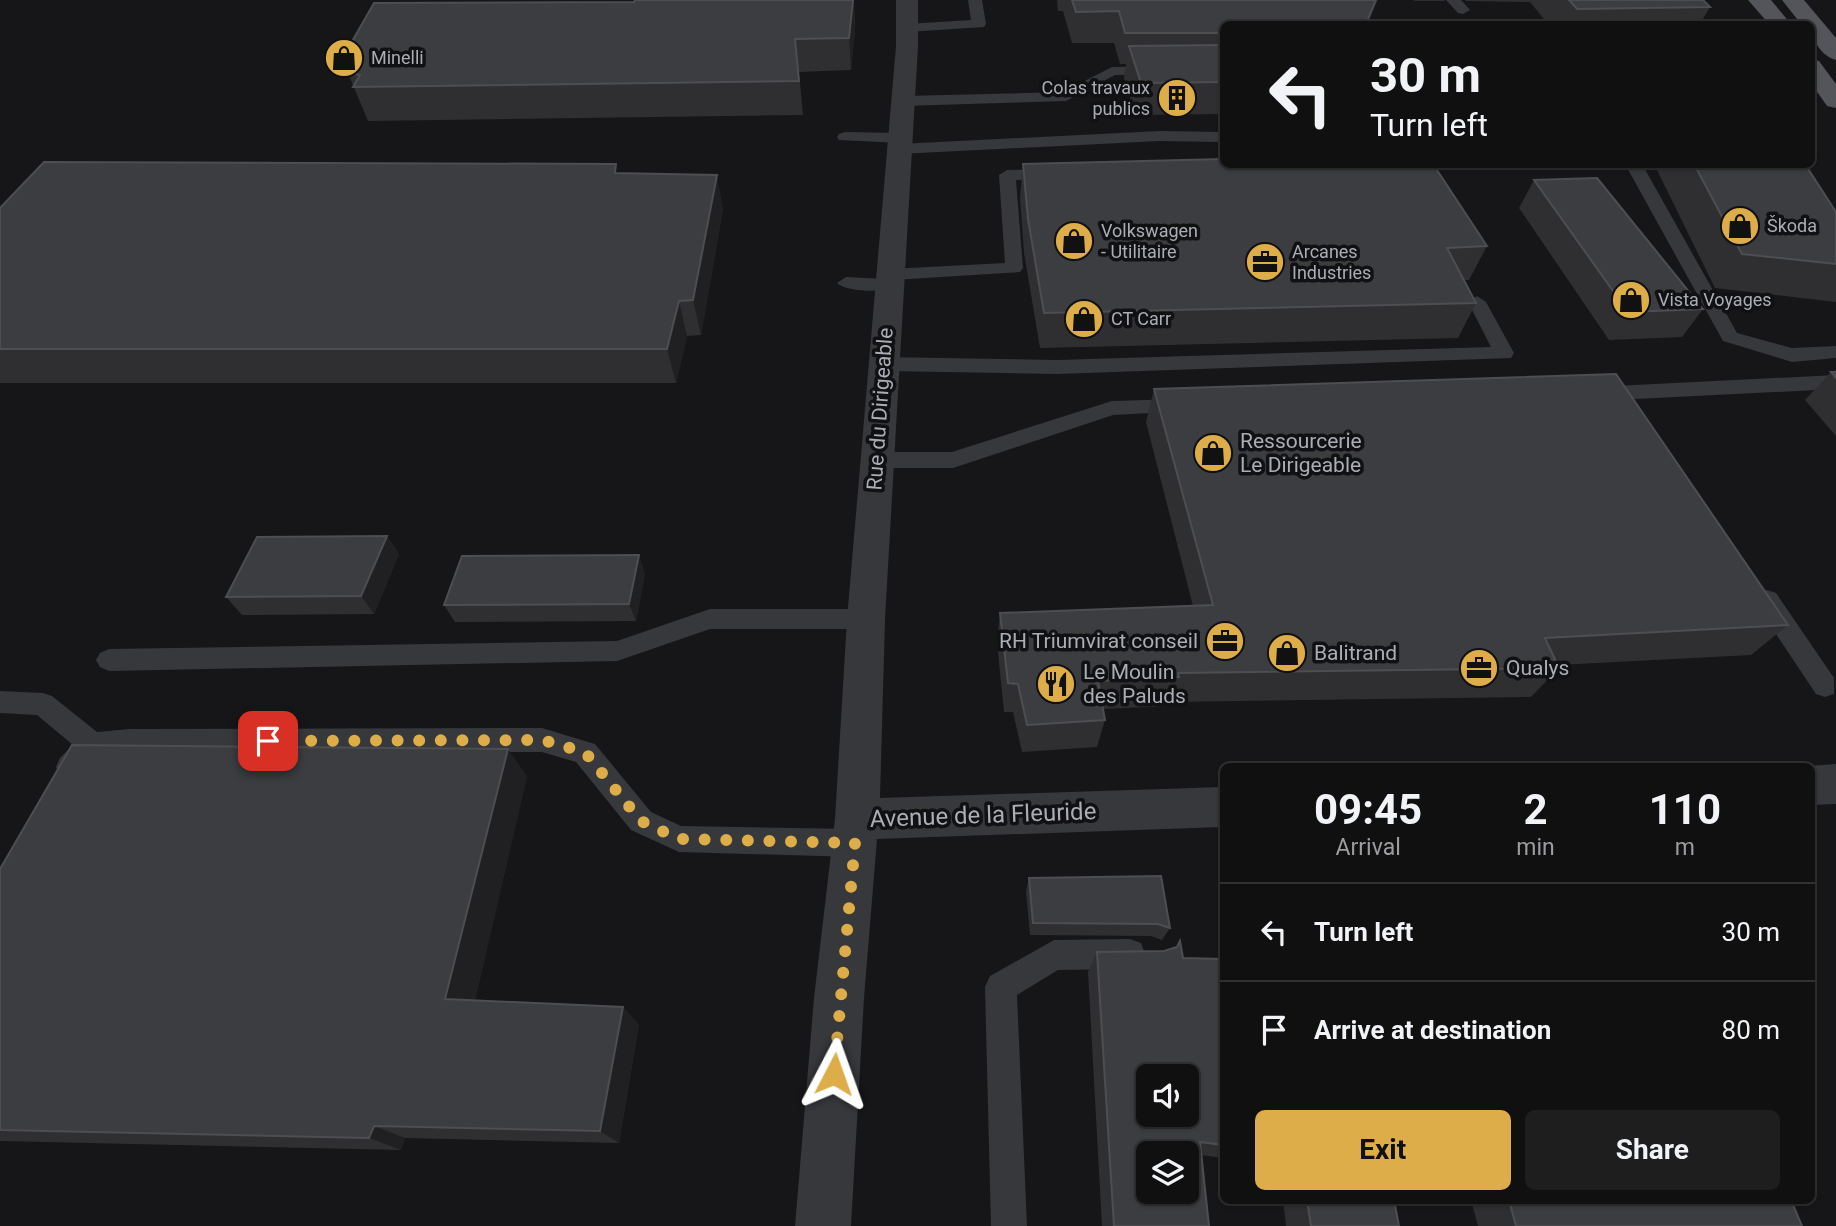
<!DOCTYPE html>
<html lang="en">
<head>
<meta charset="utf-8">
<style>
  body { margin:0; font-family:Roboto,sans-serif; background:#1e1e1f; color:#f1f3f6; height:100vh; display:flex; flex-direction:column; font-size:26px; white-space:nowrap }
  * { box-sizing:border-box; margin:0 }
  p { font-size:23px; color:#9c9d9f }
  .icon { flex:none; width:38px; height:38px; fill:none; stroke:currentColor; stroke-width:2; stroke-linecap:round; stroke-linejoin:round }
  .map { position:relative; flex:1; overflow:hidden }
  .details { position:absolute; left:1220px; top:763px; width:595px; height:441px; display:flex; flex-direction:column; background:#101011; border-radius:10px; box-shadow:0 2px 5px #0004,0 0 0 2px #303031 }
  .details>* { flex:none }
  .top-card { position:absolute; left:1220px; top:21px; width:595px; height:147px; border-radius:10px; box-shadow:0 2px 5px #0004,0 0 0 2px #303031; background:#101011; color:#f1f3f6; overflow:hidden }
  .tools { position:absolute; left:1136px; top:1064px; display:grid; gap:14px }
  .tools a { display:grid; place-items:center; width:63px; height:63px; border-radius:10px; background:#101011; box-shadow:0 2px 5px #0004,0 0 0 2px #303031; font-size:35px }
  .pin { position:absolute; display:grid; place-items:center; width:60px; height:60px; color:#fff; margin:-30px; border-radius:14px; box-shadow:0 4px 10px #0006 }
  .me { position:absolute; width:77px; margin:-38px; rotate:4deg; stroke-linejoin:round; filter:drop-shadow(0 0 5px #0008) }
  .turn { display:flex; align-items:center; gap:24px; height:147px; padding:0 35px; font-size:32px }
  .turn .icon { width:91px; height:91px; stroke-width:2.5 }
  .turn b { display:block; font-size:49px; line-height:60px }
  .eta { display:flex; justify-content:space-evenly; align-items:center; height:119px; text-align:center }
  .eta b { font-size:42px; font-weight:700; line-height:49px }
  .primary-button { display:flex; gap:14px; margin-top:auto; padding:14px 35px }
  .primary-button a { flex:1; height:80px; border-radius:10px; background:#dcad48; color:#111; font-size:28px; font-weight:700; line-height:80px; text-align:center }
  .primary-button a+a { background:#1e1e1f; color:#f1f3f6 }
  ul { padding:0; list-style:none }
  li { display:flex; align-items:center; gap:21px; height:98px; padding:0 35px; border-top:2px solid #303031 }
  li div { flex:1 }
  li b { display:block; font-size:26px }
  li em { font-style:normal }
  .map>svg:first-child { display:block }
</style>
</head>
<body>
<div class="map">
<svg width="1836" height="1226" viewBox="0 0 1836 1226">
  <rect width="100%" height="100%" fill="#161517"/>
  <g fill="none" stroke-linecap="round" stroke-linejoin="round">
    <g fill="#37383c" fill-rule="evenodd">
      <polygon points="968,0 982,0 986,24 984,27 907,32 900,28 907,24 971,20"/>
      <polygon points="1446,0 1461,0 1470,10 1463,14 1458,13"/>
      <polygon points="1223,66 1223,74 1115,75 1066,101 903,106 895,101 903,96 1063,92 1112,67"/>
      <polygon points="1159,131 1223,132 1223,142 1159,141 899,154 891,149 899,144"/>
      <polygon points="845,132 900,133 908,138 900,143 839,140 837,137 839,134"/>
      <polygon points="1625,164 1642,164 1737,333 1792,348 1836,346 1836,358 1792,362 1723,341"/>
      <path d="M1056 169 1064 174 1062 178 1016 180 1023 268 1020 272 893 280 898 285C890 294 845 292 837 283L846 277 884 279 881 275 890 269 1005 263 999 175 1007 170Z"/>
      <polygon points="1477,296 1486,302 1514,353 1511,358 1057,374 884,371 877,369 874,364 877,359 884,357 1057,360 1491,347 1468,302"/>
      <polygon points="1836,375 1836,389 1595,401 1588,399 1585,394 1588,389 1595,387"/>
      <polygon points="1181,399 1188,401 1191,406 1188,411 1113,415 953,468 877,468 869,466 866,460 869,454 877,452 952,452 1112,401"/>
      <polygon points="1767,590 1776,593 1834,678 1834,694 1825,697 1816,694 1758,607 1755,600 1758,593"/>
      <polygon points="710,609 866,609 875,612 878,619 875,626 866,629 710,629 617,661 109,671 100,667 96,660 100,653 109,649 617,641"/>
      <polygon points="0,691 43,693 52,696 97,732 130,729 542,728 595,744 651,812 681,826 855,829 865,833 869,843 865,853 855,857 679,852 631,830 576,762 542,752 130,753 99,755 80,776 70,779 60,776 56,767 60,758 73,745 37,715 0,713"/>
      <polygon points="1130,939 1141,943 1145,954 1141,965 1130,969 1058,970 1017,995 1027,1226 991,1226 985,987 990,976 1054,940"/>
    </g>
    <g fill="#37383c" fill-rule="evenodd">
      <polygon points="896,0 918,0 918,46 885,619 880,798 1223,787 1223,827 877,839 864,998 851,1226 795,1226 814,998 835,819 847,619 896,46"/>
      <polygon points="1836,764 1836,804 1811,805 1811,766 1808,766"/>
    </g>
    <g fill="#53555a" fill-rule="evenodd">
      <polygon points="1748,0 1771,0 1791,24 1769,24"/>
      <path d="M1782 0H1804L1836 38V60C1821 56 1811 39 1811 24H1801Z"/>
      <polygon points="1811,59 1819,61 1836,84 1836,108 1827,106 1811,83"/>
    </g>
  </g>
  <g fill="#2f2f32">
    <polygon points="635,0 854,0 855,29 851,70 799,72 803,115 368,121 342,59 634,2"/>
    <polygon points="1057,0 1378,0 1223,24 1223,114 1135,115 1124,78 1126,64 1120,64 1114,43 1072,43 1063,11 1058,11"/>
    <polygon points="1414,0 1445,0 1444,1 1414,1"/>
    <polygon points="1464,0 1703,0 1710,7 1700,24 1548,24 1530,2 1466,1"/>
    <polygon points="1023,164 1487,246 1469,280 1464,280 1476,303 1458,338 1040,348 1024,253 1020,198"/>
    <polygon points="1654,164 1805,164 1836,264 1836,302 1715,288"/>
    <polygon points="618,173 723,209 701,335 687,336 676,383 0,383 0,208"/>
    <polygon points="1534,180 1703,309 1682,337 1609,340 1519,208"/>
    <polygon points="1831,372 1836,372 1836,436 1805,400"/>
    <polygon points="1154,389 1788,625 1751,655 1558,665 1559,668 1531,697 1169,702 1167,706 1103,709 1105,720 1097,747 1022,752 1013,712 1004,712 997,643 1000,613 1193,606 1146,422"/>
    <polygon points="387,536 399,554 374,614 242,615 226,597"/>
    <polygon points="645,573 636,621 455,622 444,605"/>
    <polygon points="527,776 475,1000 639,1024 619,1143 405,1138 401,1150 0,1141 0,869"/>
    <polygon points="1029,878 1170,928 1162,940 1151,936 1030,935 1026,891"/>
    <polygon points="1180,941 1183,958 1223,959 1223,1158 1201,1155 1209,1226 1102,1226 1088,972 1097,952 1164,951 1176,947"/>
    <polygon points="1283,1200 1394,1200 1399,1226 1286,1226"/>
    <polygon points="1471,1200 1791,1200 1802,1226 1478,1226"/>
  </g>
  <g fill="#201f21">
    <polygon points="853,0 855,29 851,70 849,38"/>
    <polygon points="1376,0 1378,0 1368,24 1366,24"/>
    <polygon points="717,175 723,209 701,335 693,300"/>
    <polygon points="679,301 687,336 676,383 667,349"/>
    <polygon points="387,536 399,554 374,614 361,596"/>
    <polygon points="639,555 645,573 636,621 629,604"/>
    <polygon points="508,749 527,776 471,1017 445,999"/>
    <polygon points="623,1007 639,1024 619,1143 600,1131"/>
    <polygon points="374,1126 405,1138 401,1150 369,1138"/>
  </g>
  <g fill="#3c3d40" stroke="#4d4e52" stroke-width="2" fill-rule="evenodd">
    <polygon points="635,0 853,0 849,38 795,39 799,81 353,87 360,75 353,74 362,58 342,59 374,3 634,2"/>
    <polygon points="1072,0 1376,0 1366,24 1223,24 1223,33 1125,33 1119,11 1076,12"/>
    <polygon points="1569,0 1703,0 1710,7 1577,9"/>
    <polygon points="1223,45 1223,82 1141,83 1129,46"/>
    <polygon points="1223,159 1223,164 1433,164 1487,246 1447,248 1476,303 1044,313 1028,219 1023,164"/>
    <polygon points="44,162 616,164 615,173 717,175 693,300 679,301 667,349 0,349 0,208"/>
    <polygon points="1694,164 1805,164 1836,212 1836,264 1742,254"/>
    <polygon points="1597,178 1703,309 1628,312 1534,180"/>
    <polygon points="1831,372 1836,372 1836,378"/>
    <polygon points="1616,374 1788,625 1545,638 1559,668 1178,673 1179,677 1098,681 1105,720 1027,725 1018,684 1008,683 1000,613 1213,605 1154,389"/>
    <polygon points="387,536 361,596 226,597 257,537"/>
    <polygon points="639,555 629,604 444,605 462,556"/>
    <polygon points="72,745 508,749 445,999 623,1007 600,1131 374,1126 369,1138 0,1130 0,869"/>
    <polygon points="1161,876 1170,928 1158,924 1033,923 1029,878"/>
    <path d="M1180 941 1183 958 1223 959V1145L1200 1142 1209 1226H1114L1097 952 1164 951 1177 947ZM1148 1076H1186V1115H1148ZM1148 1153H1186V1192H1148Z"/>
    <polygon points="1307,1200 1394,1200 1399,1226 1311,1226"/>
    <polygon points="1509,1200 1791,1200 1802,1226 1516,1226"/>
  </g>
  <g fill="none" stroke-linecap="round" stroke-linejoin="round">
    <polyline stroke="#dcad48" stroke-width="12" stroke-dasharray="0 21.6" points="268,741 542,740 585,752 641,821 679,839 855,843 834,1074"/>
  </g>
  <defs>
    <g id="shop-disc" transform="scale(2.0125)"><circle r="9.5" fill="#dcad48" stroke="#111012"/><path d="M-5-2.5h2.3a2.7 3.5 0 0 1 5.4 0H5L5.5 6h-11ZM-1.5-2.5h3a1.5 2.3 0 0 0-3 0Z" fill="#111"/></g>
    <g id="building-disc" transform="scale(2.0125)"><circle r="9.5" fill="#dcad48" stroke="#111012"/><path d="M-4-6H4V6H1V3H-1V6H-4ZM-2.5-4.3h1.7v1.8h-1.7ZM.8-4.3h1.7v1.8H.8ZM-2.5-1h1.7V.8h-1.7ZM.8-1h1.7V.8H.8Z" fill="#111"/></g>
    <g id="office-disc" transform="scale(2.0125)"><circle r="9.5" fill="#dcad48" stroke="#111012"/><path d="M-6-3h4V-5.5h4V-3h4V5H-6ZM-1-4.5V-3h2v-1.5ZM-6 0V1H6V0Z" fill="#111"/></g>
    <g id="restaurant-disc" transform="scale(2.0125)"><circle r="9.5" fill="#dcad48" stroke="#111012"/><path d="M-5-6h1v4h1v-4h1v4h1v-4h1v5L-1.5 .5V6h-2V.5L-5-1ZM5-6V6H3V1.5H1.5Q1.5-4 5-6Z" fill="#111"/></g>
  </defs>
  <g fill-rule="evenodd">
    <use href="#shop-disc" x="344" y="58"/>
    <use href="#building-disc" x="1177" y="98"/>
    <use href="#shop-disc" x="1740" y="226"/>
    <use href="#shop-disc" x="1074" y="241"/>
    <use href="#office-disc" x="1265" y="262"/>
    <use href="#shop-disc" x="1631" y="300"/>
    <use href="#shop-disc" x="1084" y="319"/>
    <use href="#shop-disc" x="1213" y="453"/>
    <use href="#office-disc" x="1225" y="641"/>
    <use href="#shop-disc" x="1287" y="653"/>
    <use href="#office-disc" x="1479" y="668"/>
    <use href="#restaurant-disc" x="1056" y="684"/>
  </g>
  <g text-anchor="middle" stroke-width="7" stroke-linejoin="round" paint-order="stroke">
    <g font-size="18" fill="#a9adb5" stroke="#111012" text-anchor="start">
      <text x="371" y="64">Minelli</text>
      <text x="1150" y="94" text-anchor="end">Colas travaux<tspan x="1150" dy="21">publics</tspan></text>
      <text x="1767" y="232">Škoda</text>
      <text x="1101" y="237">Volkswagen<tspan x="1101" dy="21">- Utilitaire</tspan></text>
      <text x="1292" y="258">Arcanes<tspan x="1292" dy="21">Industries</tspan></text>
      <text x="1658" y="306">Vista Voyages</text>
      <text x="1111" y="325">CT Carr</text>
    </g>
    <g font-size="21" fill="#a9adb5" stroke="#111012">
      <text transform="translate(880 409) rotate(-86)" y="7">Rue du Dirigeable</text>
    </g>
    <g font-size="21" fill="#a9adb5" stroke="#111012" text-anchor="start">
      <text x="1240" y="448">Ressourcerie<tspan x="1240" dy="24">Le Dirigeable</tspan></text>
      <text x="1198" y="648" text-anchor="end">RH Triumvirat conseil</text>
      <text x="1314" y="660">Balitrand</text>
      <text x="1506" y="675">Qualys</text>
      <text x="1083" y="679">Le Moulin<tspan x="1083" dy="24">des Paluds</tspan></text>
    </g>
    <g font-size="24" fill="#a9adb5" stroke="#111012">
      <text transform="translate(983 815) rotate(-2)" y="8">Avenue de la Fleuride</text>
    </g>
  </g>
</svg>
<div class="tools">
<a><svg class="icon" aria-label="sound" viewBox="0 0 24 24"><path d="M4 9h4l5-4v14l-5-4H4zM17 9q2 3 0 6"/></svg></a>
<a><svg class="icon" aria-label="layers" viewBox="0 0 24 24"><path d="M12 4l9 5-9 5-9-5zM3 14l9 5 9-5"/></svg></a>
</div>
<div class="pin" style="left:268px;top:741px;background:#d93025"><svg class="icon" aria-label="arrive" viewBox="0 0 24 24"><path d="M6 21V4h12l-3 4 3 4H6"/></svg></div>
<svg class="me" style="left:834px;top:1074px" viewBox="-20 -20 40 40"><path d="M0-17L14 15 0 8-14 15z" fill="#dcad48" stroke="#fff" stroke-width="4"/></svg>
<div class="top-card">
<div class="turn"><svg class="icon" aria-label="left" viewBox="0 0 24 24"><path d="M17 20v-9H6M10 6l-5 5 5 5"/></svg><div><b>30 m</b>Turn left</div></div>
</div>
<section class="details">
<div class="eta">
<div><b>09:45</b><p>Arrival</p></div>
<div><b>2</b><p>min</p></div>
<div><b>110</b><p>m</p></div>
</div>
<ul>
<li><svg class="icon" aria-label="left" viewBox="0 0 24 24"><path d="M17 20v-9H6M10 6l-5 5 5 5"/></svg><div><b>Turn left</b></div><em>30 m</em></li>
<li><svg class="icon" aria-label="arrive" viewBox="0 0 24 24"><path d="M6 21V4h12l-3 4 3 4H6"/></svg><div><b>Arrive at destination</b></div><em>80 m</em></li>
</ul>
<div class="primary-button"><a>Exit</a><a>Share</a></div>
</section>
</div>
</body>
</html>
